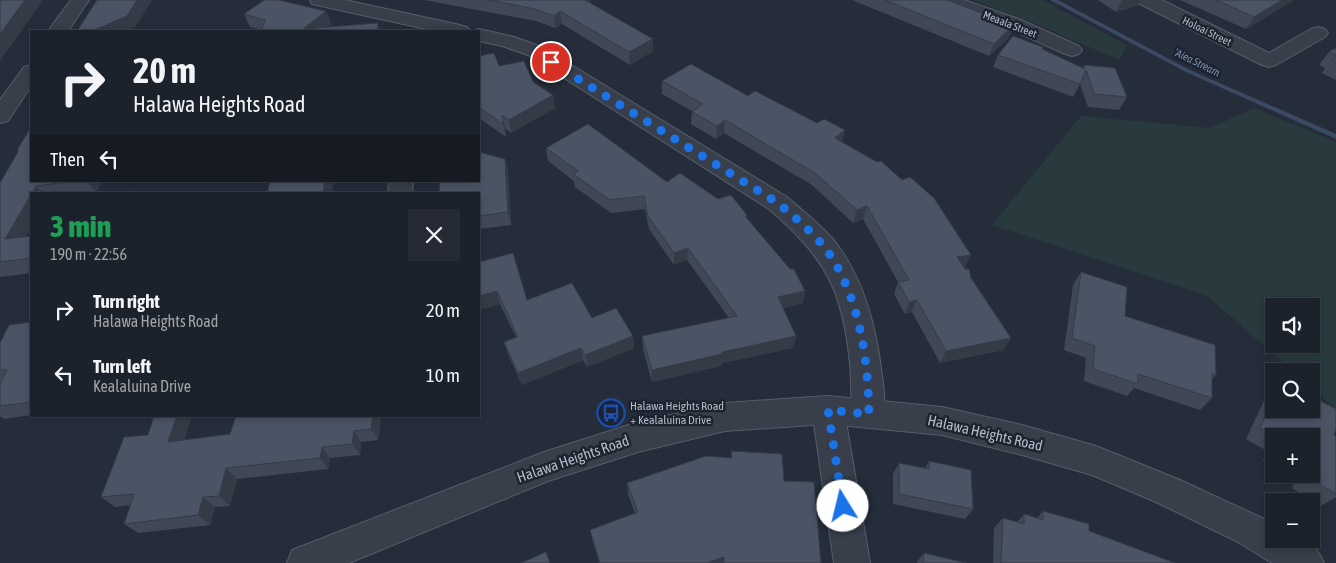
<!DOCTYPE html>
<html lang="en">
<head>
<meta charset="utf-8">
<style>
  body { margin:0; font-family:"Asap Condensed",sans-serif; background:#252a34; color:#f1f3f6; height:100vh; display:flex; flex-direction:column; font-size:19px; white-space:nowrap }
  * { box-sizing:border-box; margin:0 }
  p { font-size:16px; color:#a0a4a9 }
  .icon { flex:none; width:28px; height:28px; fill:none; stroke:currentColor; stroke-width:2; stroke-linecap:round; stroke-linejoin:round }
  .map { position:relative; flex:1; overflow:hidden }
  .drawer { position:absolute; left:30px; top:192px; width:450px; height:225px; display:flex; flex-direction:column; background:#1c222c; border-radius:0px; box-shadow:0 2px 8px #0003,0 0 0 1px #3a3f48 }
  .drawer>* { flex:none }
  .banner { position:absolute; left:30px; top:30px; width:450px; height:152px; border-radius:0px; box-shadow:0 2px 8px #0003,0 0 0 1px #3a3f48; background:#1c222c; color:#f1f3f6; overflow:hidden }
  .tools { position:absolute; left:1265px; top:298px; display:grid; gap:10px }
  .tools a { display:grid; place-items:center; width:55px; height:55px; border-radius:0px; background:#1c222c; box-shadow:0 2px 8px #0003,0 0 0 1px #3a3f48; font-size:25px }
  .pin { position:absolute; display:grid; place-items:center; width:42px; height:42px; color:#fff; margin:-21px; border:2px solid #fff; border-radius:50%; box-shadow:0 1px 5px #0007 }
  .me { position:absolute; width:55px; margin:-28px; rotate:351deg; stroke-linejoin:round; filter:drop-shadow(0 0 4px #0008) }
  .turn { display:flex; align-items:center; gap:18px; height:105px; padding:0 20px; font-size:22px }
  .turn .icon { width:65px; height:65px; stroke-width:2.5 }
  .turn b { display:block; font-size:35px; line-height:42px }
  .then { display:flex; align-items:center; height:48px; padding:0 20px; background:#0003; gap:10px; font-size:19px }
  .round { display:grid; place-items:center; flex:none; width:52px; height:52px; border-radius:0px; background:#252a34 }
  .head { display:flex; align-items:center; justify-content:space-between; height:85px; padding:0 20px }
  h1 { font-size:30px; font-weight:800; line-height:38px; color:#1e9e55 }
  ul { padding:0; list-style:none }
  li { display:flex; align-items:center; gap:15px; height:65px; padding:0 20px }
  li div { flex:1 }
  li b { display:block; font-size:19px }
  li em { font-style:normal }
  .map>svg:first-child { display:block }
</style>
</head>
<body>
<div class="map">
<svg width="1336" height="563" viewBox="0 0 1336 563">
  <rect width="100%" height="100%" fill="#252d3b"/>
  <g fill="#283a3d" fill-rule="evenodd">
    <polygon points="972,0 1042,0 1127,45 1119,60 1027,20"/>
    <path d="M1254 108 1336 142V409L1311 388V371H1293L1206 295 992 225 1081 116 1210 128ZM1274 306H1311V344H1274Z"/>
  </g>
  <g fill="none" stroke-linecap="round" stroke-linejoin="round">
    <polygon fill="#3b4a63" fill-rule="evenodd" points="1050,0 1058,0 1190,70 1336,134 1336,139 1186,72"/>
    <g stroke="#565d69" stroke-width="2">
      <g id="minor">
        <polygon points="71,0 89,0 68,31 48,31"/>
        <polygon points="310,0 345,0 460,25 467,27 470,31 435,31 312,4"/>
        <polygon points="937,0 964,0 1019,19 1079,46 1082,50 1079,54 1072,56 1065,54 1005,27 939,4"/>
        <polygon points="1138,0 1162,0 1269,53 1311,29 1318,27 1325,29 1328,33 1325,37 1276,65 1269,67 1262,65 1140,4"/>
        <path d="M479 29 514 37 542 47 787 197C802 210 818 223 832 238 862 274 875 322 881 368 883 386 888 407 880 424L869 428 858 424C849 406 852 383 850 364 843 289 825 258 769 209L528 55 502 46 479 41V31H472Z"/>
        <polygon points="31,65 31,86 8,121 0,123 0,100 24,67"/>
        <polygon points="389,181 413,181 412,194 388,194"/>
        <polygon points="828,396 839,400 844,410 870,563 834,563 812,410 817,400"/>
      </g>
    </g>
    <g stroke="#565d69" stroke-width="2">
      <path id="tertiary" d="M828 396 942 407 1022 425 1096 446 1180 480 1262 518 1274 524V539C1298 539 1314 538 1324 563H1272L1238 542 1156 502 1092 475 1022 455 942 435 828 424 725 431 638 452 548 481 349 563H287L292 550 305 545 544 452 638 422 725 403Z"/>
    </g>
    <use href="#minor" fill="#383f4b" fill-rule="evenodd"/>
    <use href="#tertiary" fill="#383f4b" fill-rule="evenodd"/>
  </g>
  <g fill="#404857">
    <polygon points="424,0 591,0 591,2 590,3 653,51 630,65 562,24 555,28 536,21"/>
    <polygon points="852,0 947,0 1009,38 989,56"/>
    <polygon points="1098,0 1141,0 1139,5 1116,12"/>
    <polygon points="1180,0 1294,0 1246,29"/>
    <polygon points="326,11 331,24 327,27 381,31 262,30 250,27 244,14"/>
    <polygon points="1043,47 1042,49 1083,68 1084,65 1127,97 1119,110 1088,107 1080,84 1073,97 993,67 998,55"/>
    <polygon points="1336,48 1336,80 1322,73 1325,68 1319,65 1329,52"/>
    <polygon points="479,56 533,82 555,108 511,133 505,128 506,137 479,118"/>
    <polygon points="662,81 748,96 842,142 965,267 964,267 1011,338 1003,350 940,363 912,312 905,314 894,294 898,282 863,219 853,223 812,185 724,133 716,139 691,124 692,111 662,94"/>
    <polygon points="31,127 31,181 102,181 96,193 87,194 31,194 26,237 31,236 31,273 0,277 0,183 18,152 17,150"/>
    <polygon points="546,148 667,182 718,199 747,215 747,219 805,291 803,303 783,308 796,336 793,348 722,363 721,366 652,382 643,349 642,336 729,318 687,260 674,265 649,229 645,209 611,213 575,187 574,181 548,161"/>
    <polygon points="505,159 508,171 511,225 479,229 479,194"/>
    <polygon points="513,253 527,300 592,318 633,336 634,348 587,367 583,360 522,385 508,354 504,342 516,337 500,304 479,310"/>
    <polygon points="1081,272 1125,316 1216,375 1212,379 1212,398 1200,410 1134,388 1127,396 1084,381 1086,358 1064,350 1073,285"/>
    <polygon points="31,322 31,415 4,419 0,416 0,343"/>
    <polygon points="1274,387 1274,409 1336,437 1336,497 1321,506 1292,488 1296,480 1285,474 1311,474 1311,436 1274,436 1274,467 1263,461 1267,451 1246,439 1268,392"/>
    <polygon points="154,416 192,416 184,440 230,434 236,416 381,416 378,440 361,442 360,455 330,458 328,469 237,479 230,506 215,507 210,525 138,533 124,524 130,505 115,507 101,497 148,435"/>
    <polygon points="731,451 784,481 821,563 599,563 592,539 590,530 635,513 628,494 627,483 731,458"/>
    <polygon points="929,461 973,509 965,519 893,504 893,474 899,463 925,468"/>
    <polygon points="1043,511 1089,531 1175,563 993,563 994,528 1003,518 1017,522 1024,514 1037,518"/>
    <polygon points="924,553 966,563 917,563 917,562"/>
  </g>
  <g fill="#343b47">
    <polygon points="25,0 43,0 0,61 0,34"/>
    <polygon points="137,0 152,0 135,28 128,31 92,31"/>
    <polygon points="580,0 591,0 591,2 581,10"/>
    <polygon points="1122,0 1141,0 1139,5 1116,12"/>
    <polygon points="1282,0 1294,0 1246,29 1254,17"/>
    <polygon points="326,11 331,24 322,31 303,29"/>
    <polygon points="560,11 562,24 555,28 554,16"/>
    <polygon points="378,23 381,31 377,31"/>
    <polygon points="1014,25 1009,38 989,56 994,44"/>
    <polygon points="653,39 653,51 630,65 629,52"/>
    <polygon points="553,95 555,108 511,133 509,120"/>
    <polygon points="502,115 505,128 506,137 503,124"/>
    <polygon points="725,120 724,133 716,139 717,126"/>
    <polygon points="845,130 842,143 835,138"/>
    <polygon points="505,159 508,171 511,225 508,212"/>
    <polygon points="87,181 102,181 96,193"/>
    <polygon points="325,181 334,181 332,194 323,194"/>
    <polygon points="36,186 43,194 31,194 31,228 18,252 5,239"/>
    <polygon points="867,206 863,219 853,223 857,210"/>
    <polygon points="688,248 687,260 674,265 674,253"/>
    <polygon points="971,255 965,267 952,270 957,257"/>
    <polygon points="497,291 500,304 479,310 479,296"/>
    <polygon points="805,291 803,303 776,309 778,297"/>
    <polygon points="917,300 912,312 905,314 909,302"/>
    <polygon points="633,336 634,348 587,367 585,355"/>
    <polygon points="796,336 793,348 722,363 721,366 652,382 652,370 722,352"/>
    <polygon points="1011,338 1003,350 940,363 946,351"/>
    <polygon points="581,348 583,360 522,385 518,373"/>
    <polygon points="177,416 192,416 180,453 168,442"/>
    <polygon points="373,416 381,416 378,440 371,429"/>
    <polygon points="354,431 361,442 360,455 352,444"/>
    <polygon points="322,447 330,458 328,469 320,458"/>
    <polygon points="226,468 237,479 230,506 219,496"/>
    <polygon points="203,497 215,507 210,525 198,515"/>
    <polygon points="724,557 723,563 707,563"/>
  </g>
  <g fill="#4b5465" stroke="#343b47">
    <polygon points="0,0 25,0 0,34"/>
    <polygon points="97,0 137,0 127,16 92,31 77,31"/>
    <polygon points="264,0 278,0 326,11 303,29 378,23 377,31 261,31 265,20 244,14"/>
    <polygon points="488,0 585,0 653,39 629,52 560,11 554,16 535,9"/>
    <polygon points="885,0 947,0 1014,25 994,44"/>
    <polygon points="1216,0 1282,0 1254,17"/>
    <polygon points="1013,36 1043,47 1042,49 1085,69 1084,65 1115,68 1127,97 1094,94 1086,70 1080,84 998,55"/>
    <polygon points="1336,48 1336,55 1329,52"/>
    <polygon points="494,53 499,66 524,61 533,82 553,95 509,120 502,115 503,124 479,107 479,56"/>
    <polygon points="1336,57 1336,62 1332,60"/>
    <polygon points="691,64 748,96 755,91 817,123 824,119 845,130 835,138 877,162 881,161 902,180 910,177 934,198 971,255 957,257 965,269 969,269 971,278 1011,338 946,351 917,300 909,302 898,282 909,280 867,206 857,210 815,173 725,120 717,126 692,112 703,104 662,81"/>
    <polygon points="588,124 667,182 680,173 718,199 731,195 747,215 745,216 790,269 794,269 805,291 778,297 796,336 722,352 722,354 652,370 642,336 737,316 688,248 674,253 648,216 644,196 610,200 573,174 578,171 546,148"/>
    <polygon points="31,127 31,181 73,181 36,186 5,239 31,236 31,258 0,262 0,183 19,150 17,150"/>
    <polygon points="479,152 505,159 508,212 479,216 479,194 439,194 440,181 479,181"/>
    <polygon points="270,181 325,181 323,194 267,194"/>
    <polygon points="130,191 129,194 109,194"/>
    <polygon points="513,253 527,300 572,283 592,318 616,308 633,336 585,355 581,348 518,373 504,342 518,337 497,291 479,296 479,262"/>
    <polygon points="1081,272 1127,287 1125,316 1215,345 1216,375 1212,373 1212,398 1138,374 1138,384 1093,369 1095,346 1072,338"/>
    <polygon points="31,322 31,402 0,406 0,384 7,370 0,370 0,343 9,325"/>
    <polygon points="1311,396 1336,409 1336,429 1334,435 1336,437 1336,494 1308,478 1310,474 1311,474 1311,436 1274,436 1260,428 1274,398 1274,409 1311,409"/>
    <polygon points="154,416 177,416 168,442 230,434 236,416 373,416 371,429 354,431 352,444 322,447 320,458 226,468 219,496 203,497 198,515 124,524 134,494 101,497 124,437 148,435"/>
    <polygon points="731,451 782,454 784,481 814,482 821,563 724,563 724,557 707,563 600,563 590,530 638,512 627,483 706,456 732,458"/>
    <polygon points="929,461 971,470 973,509 899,494 899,463 929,469"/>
    <polygon points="1043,511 1089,524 1089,531 1175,563 1001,563 1003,518 1024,524 1024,514 1043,520"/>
    <polygon points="546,552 550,563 521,563"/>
    <polygon points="924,553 966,563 923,563"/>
  </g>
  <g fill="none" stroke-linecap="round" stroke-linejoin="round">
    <path stroke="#1a73e8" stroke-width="9" stroke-dasharray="0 16.2" d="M551 62 778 203C798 220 820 238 834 261 861 307 868 362 869 414L828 410 843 506"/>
  </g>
  <defs>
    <g id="bus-ring" transform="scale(1.4375)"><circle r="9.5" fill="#1d2430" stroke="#1a4fb4" stroke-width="1.5"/><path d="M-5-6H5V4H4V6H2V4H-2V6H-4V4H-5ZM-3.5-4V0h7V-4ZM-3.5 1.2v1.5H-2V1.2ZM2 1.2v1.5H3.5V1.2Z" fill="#1a4fb4"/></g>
  </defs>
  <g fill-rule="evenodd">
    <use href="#bus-ring" x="611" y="413"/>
  </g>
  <g text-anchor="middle" stroke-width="5" stroke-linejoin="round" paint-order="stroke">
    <g font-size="11" fill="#b4bac7" stroke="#1d2430">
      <text transform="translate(1010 24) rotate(21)" y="4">Meaala Street</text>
      <text transform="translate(1207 31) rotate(26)" y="4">Holoai Street</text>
    </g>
    <g font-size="11" font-style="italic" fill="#7d8fad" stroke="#1d2430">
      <text transform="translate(1197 62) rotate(26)" y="4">ʻAiea Stream</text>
    </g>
    <g font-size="12" fill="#b4bac7" stroke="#1d2430" text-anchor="start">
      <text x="630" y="410">Halawa Heights Road<tspan x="630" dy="14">+ Kealaluina Drive</tspan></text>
    </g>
    <g font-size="15" fill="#b4bac7" stroke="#1d2430">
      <text transform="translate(985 433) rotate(13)" y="5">Halawa Heights Road</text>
      <text transform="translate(573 459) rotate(-19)" y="5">Halawa Heights Road</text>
    </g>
  </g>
</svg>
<div class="tools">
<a><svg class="icon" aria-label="sound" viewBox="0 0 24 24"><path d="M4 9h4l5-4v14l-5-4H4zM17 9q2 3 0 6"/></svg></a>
<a><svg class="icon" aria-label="search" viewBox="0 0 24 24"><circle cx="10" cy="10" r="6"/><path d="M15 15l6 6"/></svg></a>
<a>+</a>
<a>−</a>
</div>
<div class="pin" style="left:551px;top:62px;background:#d93025"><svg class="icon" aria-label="arrive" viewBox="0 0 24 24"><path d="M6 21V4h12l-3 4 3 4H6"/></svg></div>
<svg class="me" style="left:843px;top:506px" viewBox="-20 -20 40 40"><circle r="19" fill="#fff"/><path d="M0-13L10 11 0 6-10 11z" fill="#1a73e8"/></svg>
<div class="banner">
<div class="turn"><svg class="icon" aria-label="right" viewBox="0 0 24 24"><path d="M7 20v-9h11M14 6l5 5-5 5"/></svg><div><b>20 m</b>Halawa Heights Road</div></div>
<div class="then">Then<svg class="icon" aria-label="left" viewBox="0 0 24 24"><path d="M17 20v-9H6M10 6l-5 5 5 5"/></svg></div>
</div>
<section class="drawer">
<div class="head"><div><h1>3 min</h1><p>190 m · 22:56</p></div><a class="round"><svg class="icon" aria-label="close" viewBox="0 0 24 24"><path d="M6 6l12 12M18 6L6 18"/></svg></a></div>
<ul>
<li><svg class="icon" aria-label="right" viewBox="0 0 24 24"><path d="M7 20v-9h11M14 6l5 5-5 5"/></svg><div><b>Turn right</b><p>Halawa Heights Road</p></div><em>20 m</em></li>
<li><svg class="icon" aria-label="left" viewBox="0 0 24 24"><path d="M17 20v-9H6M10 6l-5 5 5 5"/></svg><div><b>Turn left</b><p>Kealaluina Drive</p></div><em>10 m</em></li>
</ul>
</section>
</div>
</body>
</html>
